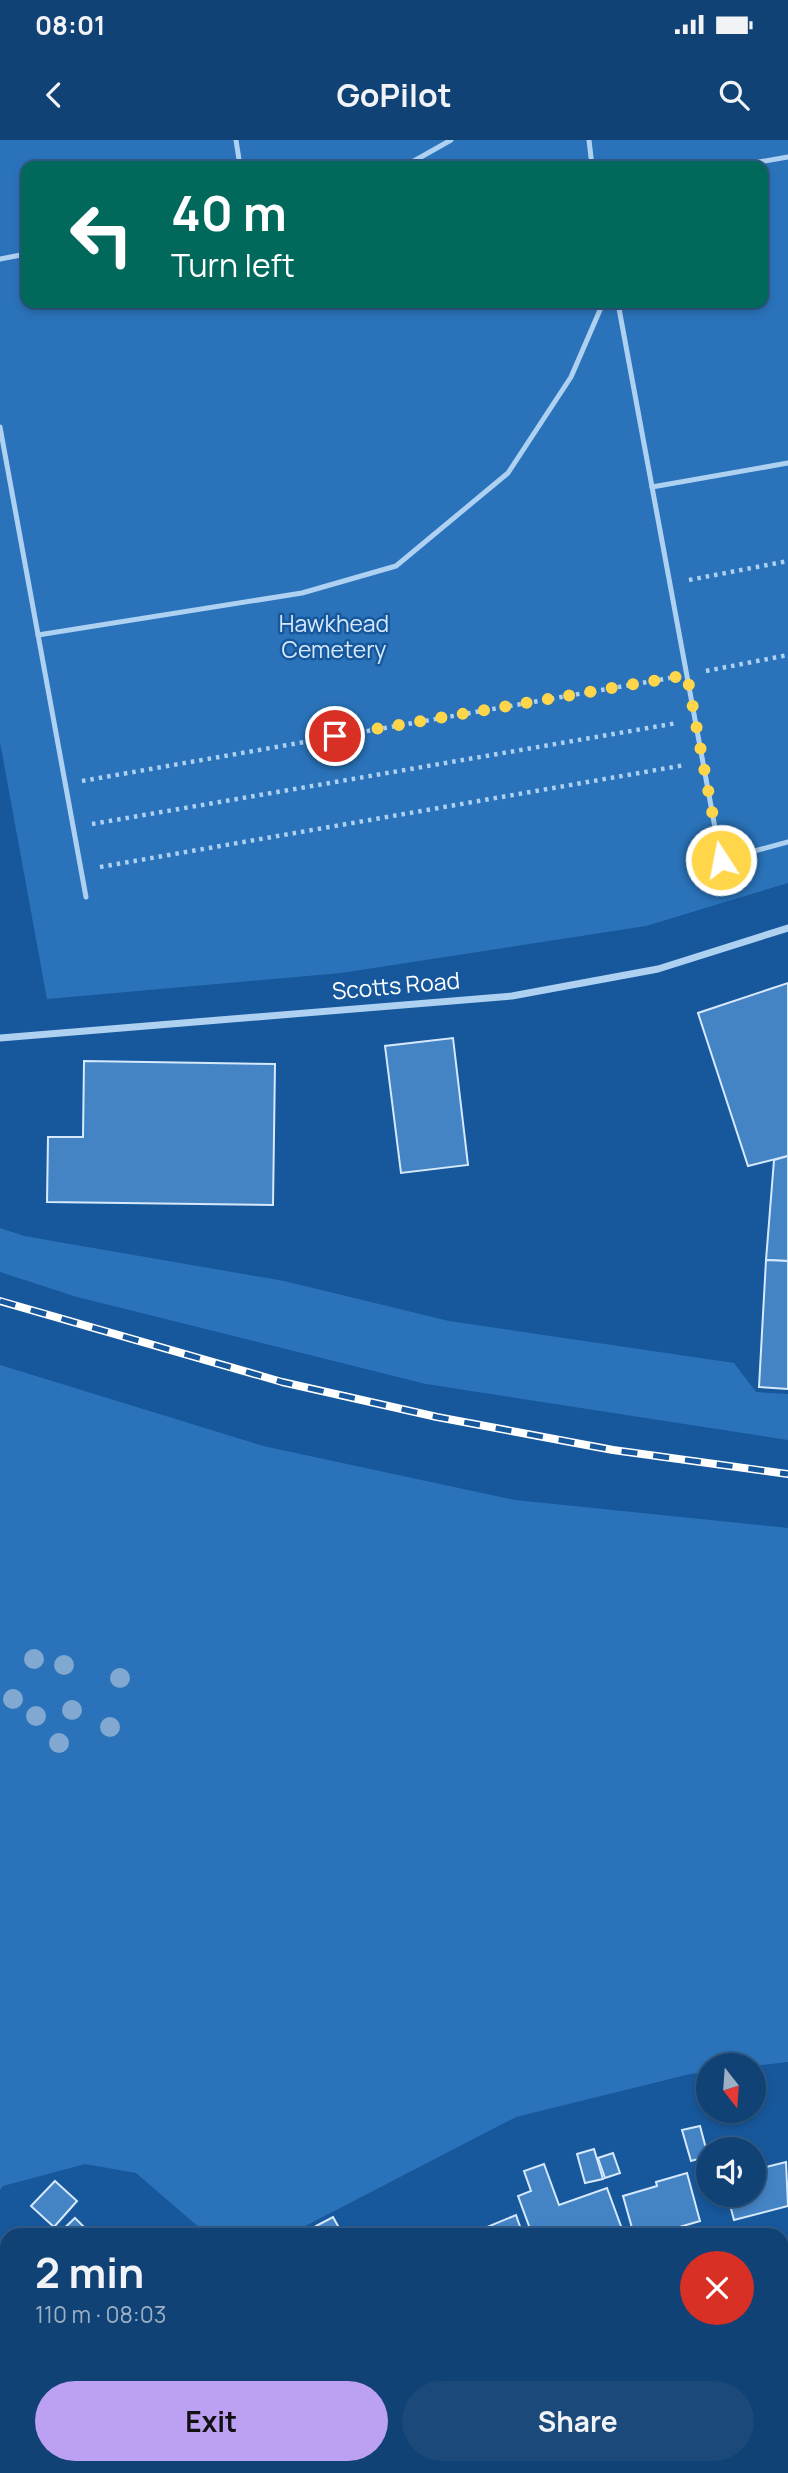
<!DOCTYPE html>
<html lang="en">
<head>
<meta charset="utf-8">
<style>
  body { margin:0; font-family:Manrope,sans-serif; background:#1a497a; color:#f1f3f6; height:100vh; display:flex; flex-direction:column; font-size:26px; white-space:nowrap }
  * { box-sizing:border-box; margin:0 }
  p { font-size:23px; color:#9cb0c5 }
  .icon { flex:none; width:38px; height:38px; fill:none; stroke:currentColor; stroke-width:2; stroke-linecap:round; stroke-linejoin:round }
  .map { position:relative; flex:1; overflow:hidden }
  .details { position:absolute; left:0px; top:2088px; width:789px; height:247px; display:flex; flex-direction:column; background:#114275; border-radius:21px 21px 0 0; box-shadow:0 4px 10px #0003,0 0 0 2px #305b87 }
  .details>* { flex:none }
  .top-card { position:absolute; left:21px; top:21px; width:747px; height:147px; border-radius:14px; box-shadow:0 4px 10px #0003,0 0 0 2px #305b87; background:#00695c; color:#fff; overflow:hidden }
  .needle { width:46px; rotate:163deg }
  .fabs { position:absolute; left:696px; top:1913px; display:grid; gap:14px }
  .fabs a { display:grid; place-items:center; width:70px; height:70px; border-radius:50%; background:#114275; box-shadow:0 4px 10px #0003,0 0 0 2px #305b87; font-size:35px }
  .pin { position:absolute; display:grid; place-items:center; width:60px; height:60px; color:#fff; margin:-30px; border:4px solid #fff; border-radius:50%; box-shadow:0 2px 7px #0007 }
  .me { position:absolute; width:77px; margin:-38px; rotate:349deg; stroke-linejoin:round; filter:drop-shadow(0 0 5px #0008) }
  .turn { display:flex; align-items:center; gap:24px; height:147px; padding:0 35px; font-size:32px }
  .turn .icon { width:91px; height:91px; stroke-width:2.5 }
  .turn b { display:block; font-size:49px; line-height:60px }
  .round { display:grid; place-items:center; flex:none; width:74px; height:74px; border-radius:37px; background:#1a497a }
  .summary { display:flex; align-items:center; justify-content:space-between; height:119px; padding:0 35px }
  h1 { font-size:42px; font-weight:700; line-height:52px }
  .action { display:flex; gap:14px; margin-top:auto; padding:14px 35px }
  .action a { flex:1; height:80px; border-radius:42px; background:#bca0f2; color:#111; font-size:28px; font-weight:700; line-height:80px; text-align:center }
  .action a+a { background:#1a497a; color:#f1f3f6 }
  .status { display:flex; justify-content:space-between; align-items:center; height:49px; padding:0 35px; background:#114275; direction:ltr }
  .status svg { height:19px; fill:currentColor }
  header { display:flex; justify-content:space-between; align-items:center; height:91px; padding:0 35px; background:#114275; font-size:32px; font-weight:700 }
  .map>svg:first-child { display:block }
</style>
</head>
<body>
<div class="status"><b>08:01</b><svg viewBox="0 0 49 12"><path d="M0 12V9h3v3zM5 12V6h3v6zM10 12V3h3v9zM15 12V0h3v12zM26 1h20v11H26zM47 4h2v5h-2z"/></svg></div>
<header><svg class="icon" aria-label="back" viewBox="0 0 24 24"><path d="M15 5l-7 7 7 7"/></svg>GoPilot<svg class="icon" aria-label="search" viewBox="0 0 24 24"><circle cx="10" cy="10" r="6"/><path d="M15 15l6 6"/></svg></header>
<div class="map">
<svg width="788" height="2333" viewBox="0 0 788 2333">
  <rect width="100%" height="100%" fill="#17589c"/>
  <g fill="#2a73ba" fill-rule="evenodd">
    <path d="M0 0H788V743L646 786 341 833 47 859 0 602ZM26 26H763V163H26Z"/>
    <polygon points="0,1088 24,1096 284,1141 449,1181 734,1223 756,1252 788,1254 788,1300 426,1244 77,1157 0,1132"/>
    <polygon points="0,1225 263,1306 515,1360 788,1388 788,1922 754,1926 709,1925 709,1932 690,1934 516,1977 288,2095 208,2095 136,2033 85,2024 3,2046 0,2050"/>
  </g>
  <g fill="#4484c5" stroke="#d6e9fc" stroke-width="2">
    <polygon points="788,843 788,1016 748,1026 698,873"/>
    <polygon points="453,898 468,1025 401,1033 385,906"/>
    <polygon points="84,921 275,924 273,1065 47,1062 48,997 83,997"/>
    <polygon points="788,1016 788,1121 766,1120 774,1020"/>
    <polygon points="766,1120 788,1121 788,1249 759,1247"/>
    <polygon points="700,1986 708,2016 691,2021 682,1990"/>
    <polygon points="594,2009 603,2039 585,2043 577,2014"/>
    <polygon points="613,2013 620,2033 605,2038 598,2018"/>
    <polygon points="786,2022 788,2066 734,2080 727,2054 754,2054 754,2030"/>
    <polygon points="544,2024 559,2065 607,2048 622,2089 606,2095 542,2095 541,2091 532,2094 518,2056 531,2051 524,2031"/>
    <polygon points="687,2033 700,2081 652,2095 634,2095 623,2056 657,2046 656,2042"/>
    <polygon points="55,2041 77,2061 54,2087 31,2066"/>
    <polygon points="516,2075 523,2095 468,2095"/>
    <polygon points="333,2077 343,2095 320,2095 316,2086"/>
    <polygon points="75,2078 92,2095 57,2095"/>
    <polygon points="0,2171 4,2175 7,2172 7,2237 0,2245"/>
    <polygon points="788,2206 788,2267 782,2268 782,2207"/>
    <polygon points="166,2328 218,2328 211,2333 171,2333"/>
    <polygon points="473,2328 529,2328 532,2333 463,2333"/>
    <polygon points="549,2328 614,2328 600,2333 552,2333"/>
  </g>
  <g fill="none" stroke-linecap="round" stroke-linejoin="round">
    <g stroke="#aed1f2" stroke-width="4.5" stroke-dasharray="3.5 5" stroke-linecap="butt">
      <polyline points="689,440 788,421"/>
      <polyline points="706,531 788,515"/>
      <polyline points="82,641 670,538"/>
      <polyline points="92,684 677,583"/>
      <polyline points="100,727 685,625"/>
    </g>
    <g stroke="#aed1f2" stroke-width="5">
      <polyline points="236,0 240,26"/>
      <polyline points="589,0 592,26"/>
      <polyline points="405,26 451,0"/>
      <polyline points="735,26 788,17"/>
      <polyline points="0,119 26,114"/>
      <polyline points="618,163 721,720 788,702"/>
      <polyline points="0,287 86,757"/>
      <polyline points="652,347 788,323"/>
      <polyline points="38,495 302,453 396,426 508,333 571,237 603,163"/>
    </g>
    <g stroke="#aed1f2" stroke-width="7">
      <polyline points="0,898 512,856 658,829 788,788"/>
      <polyline points="782,2148 788,2147"/>
      <polyline points="325,2333 333,2328"/>
    </g>
    <g stroke="#fff" stroke-width="8">
      <polyline id="rail" points="0,1161 282,1242 437,1277 613,1310 788,1334"/>
    </g>
    <use href="#rail" stroke="#17589c" stroke-width="5" stroke-dasharray="16" stroke-linecap="butt"/>
  </g>
  <g fill="#80a8d1">
    <circle cx="34" cy="1519" r="10"/>
    <circle cx="64" cy="1525" r="10"/>
    <circle cx="120" cy="1538" r="10"/>
    <circle cx="13" cy="1559" r="10"/>
    <circle cx="72" cy="1570" r="10"/>
    <circle cx="36" cy="1576" r="10"/>
    <circle cx="110" cy="1587" r="10"/>
    <circle cx="59" cy="1603" r="10"/>
  </g>
  <g fill="none" stroke-linecap="round" stroke-linejoin="round">
    <polyline stroke="#ffd54a" stroke-width="12" stroke-dasharray="0 21.6" points="335,596 687,535 721,720"/>
  </g>
  <g text-anchor="middle" stroke-width="5" stroke-linejoin="round" paint-order="stroke">
    <g font-size="23" fill="#d6e9fc" stroke="#17589c">
      <text x="334" y="492">Hawkhead<tspan x="334" dy="26">Cemetery</tspan></text>
    </g>
    <g font-size="23" fill="#fff" stroke="#17589c">
      <text transform="translate(396 846) rotate(-5)" y="8">Scotts Road</text>
    </g>
  </g>
</svg>
<div class="fabs">
<a><svg class="needle" viewBox="-14 -14 28 28"><path d="M0-13l5 13h-10z" fill="#e53935"/><path d="M0 13l5-13h-10z" fill="#9cb0c5"/></svg></a>
<a><svg class="icon" aria-label="sound" viewBox="0 0 24 24"><path d="M4 9h4l5-4v14l-5-4H4zM17 9q2 3 0 6"/></svg></a>
</div>
<div class="pin" style="left:335px;top:596px;background:#d93025"><svg class="icon" aria-label="arrive" viewBox="0 0 24 24"><path d="M6 21V4h12l-3 4 3 4H6"/></svg></div>
<svg class="me" style="left:721px;top:720px" viewBox="-20 -20 40 40"><circle r="17" fill="#ffd54a" stroke="#fff" stroke-width="3"/><path d="M0-11L8 9 0 5-8 9z" fill="#fff"/></svg>
<div class="top-card">
<div class="turn"><svg class="icon" aria-label="left" viewBox="0 0 24 24"><path d="M17 20v-9H6M10 6l-5 5 5 5"/></svg><div><b>40 m</b>Turn left</div></div>
</div>
<section class="details">
<div class="summary"><div><h1>2 min</h1><p>110 m · 08:03</p></div><a class="round" style="background:#d93025;color:#fff"><svg class="icon" aria-label="close" viewBox="0 0 24 24"><path d="M6 6l12 12M18 6L6 18"/></svg></a></div>
<div class="action"><a>Exit</a><a>Share</a></div>
</section>
</div>
</body>
</html>
